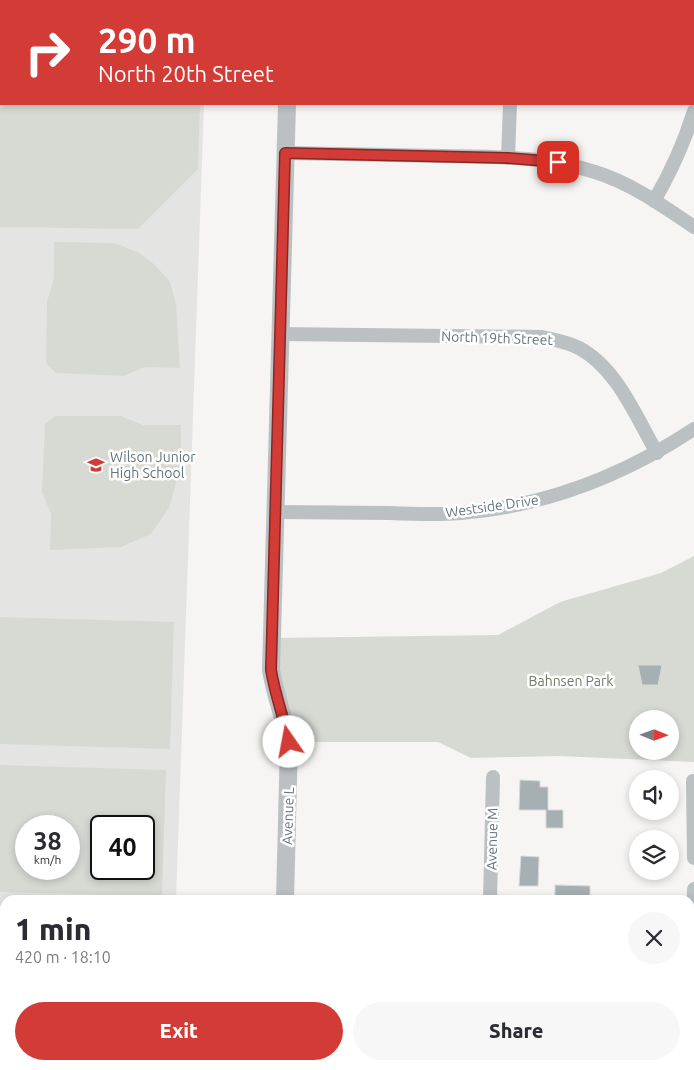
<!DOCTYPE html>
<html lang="en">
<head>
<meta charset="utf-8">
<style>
  body { margin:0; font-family:Ubuntu,sans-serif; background:#f7f7f7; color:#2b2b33; height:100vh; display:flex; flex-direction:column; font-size:19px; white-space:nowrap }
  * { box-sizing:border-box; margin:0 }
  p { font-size:16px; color:#7c7c81 }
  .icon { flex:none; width:28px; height:28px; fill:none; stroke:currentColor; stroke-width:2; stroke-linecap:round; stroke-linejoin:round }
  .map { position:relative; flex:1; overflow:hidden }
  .details { position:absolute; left:0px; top:895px; width:695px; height:175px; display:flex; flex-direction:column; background:#fff; border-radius:15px 15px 0 0; box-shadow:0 2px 8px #0003 }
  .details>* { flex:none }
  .top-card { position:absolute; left:0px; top:0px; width:695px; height:105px; box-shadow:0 2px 8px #0003; background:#d33c36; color:#fff; overflow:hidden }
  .needle { width:32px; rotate:91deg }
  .fabs { position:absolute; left:629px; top:710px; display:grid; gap:10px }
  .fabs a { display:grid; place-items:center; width:50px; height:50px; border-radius:50%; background:#fff; box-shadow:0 2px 8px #0003; font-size:25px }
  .speed { position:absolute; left:15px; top:815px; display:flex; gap:10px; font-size:25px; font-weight:700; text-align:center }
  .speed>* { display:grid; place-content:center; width:65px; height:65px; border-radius:50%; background:#fff; box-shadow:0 2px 8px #0003; line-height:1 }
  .speed small { font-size:12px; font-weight:400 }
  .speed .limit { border:2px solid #111; border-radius:8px; background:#fff; color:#111 }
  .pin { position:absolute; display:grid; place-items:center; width:42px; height:42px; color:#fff; margin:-21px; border-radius:10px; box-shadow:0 2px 8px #0006 }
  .me { position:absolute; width:55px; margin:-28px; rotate:348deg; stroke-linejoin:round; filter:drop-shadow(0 0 4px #0008) }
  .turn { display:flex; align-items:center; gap:18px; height:105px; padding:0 15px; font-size:22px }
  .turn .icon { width:65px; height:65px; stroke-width:2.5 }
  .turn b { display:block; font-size:35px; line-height:42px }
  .round { display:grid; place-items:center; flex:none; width:52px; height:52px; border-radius:26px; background:#f7f7f7 }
  .headline { display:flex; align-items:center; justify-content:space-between; height:85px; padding:0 15px }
  h1 { font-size:30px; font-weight:800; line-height:38px }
  .cta { display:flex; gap:10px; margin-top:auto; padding:10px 15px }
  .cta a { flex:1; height:58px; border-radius:30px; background:#d33c36; color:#fff; font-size:20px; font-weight:800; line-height:58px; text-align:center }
  .cta a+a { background:#f7f7f7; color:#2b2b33 }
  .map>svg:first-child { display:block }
</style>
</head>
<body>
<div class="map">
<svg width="694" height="1070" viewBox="0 0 694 1070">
  <rect width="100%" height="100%" fill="#f6f5f3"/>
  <path fill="#e4e5e3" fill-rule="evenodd" d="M0 0H207L1 1V104H204L176 900H5V905H0ZM26 826H69V869H26ZM101 826H144V869H101Z"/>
  <g fill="#d7dad3" fill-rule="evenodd">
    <polygon points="0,0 31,1 1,1 1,104 200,104 198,169 138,229 0,227"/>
    <polygon points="54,242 114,243 138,252 155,265 170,282 176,304 180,368 145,367 123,376 56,373 46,363 47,302 54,278"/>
    <polygon points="55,416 121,416 143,425 181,425 181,466 169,508 151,534 121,547 50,550 51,514 42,492 45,424"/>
    <path d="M694 556V762L559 756 471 758 438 742H289L272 638 498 635 560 602 661 573ZM638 719H670V751H638Z"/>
    <polygon points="0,617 174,622 170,749 0,744"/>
    <path d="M0 765 166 770 162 896 0 892ZM69 826V869H26V826ZM144 826V869H101V826Z"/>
  </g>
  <g fill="#a6afb2" stroke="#d7d7d6">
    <polygon points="638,665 662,665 658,685 642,685"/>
    <polygon points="520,780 540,781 540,787 548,787 548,810 563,810 563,828 546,828 546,810 519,810"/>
    <polygon points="521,856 539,857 538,886 519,886"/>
    <polygon points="555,885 590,886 590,900 555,900"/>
  </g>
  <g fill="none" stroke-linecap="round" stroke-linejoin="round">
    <g stroke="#bbc1c3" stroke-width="14">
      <polyline points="512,1 512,0"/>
      <path d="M285 153C338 154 391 155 444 156 495 157 546 156 595 172 631 183 663 206 694 227"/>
      <polyline points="508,158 510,104"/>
      <path d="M654 201C671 172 684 143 694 111"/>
      <path d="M280 334 542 337C555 340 568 342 579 348 617 368 636 417 657 453"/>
      <path d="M275 512C313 512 351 513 389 513 413 514 437 515 461 513 546 506 623 476 694 429"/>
      <polyline points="693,781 694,858"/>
      <polyline points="490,900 493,777"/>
      <polyline points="0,925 5,925"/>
      <polyline points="80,1070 80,1065"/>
      <polyline points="484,1070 484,1065"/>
      <polyline points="690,1070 694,889"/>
    </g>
    <g stroke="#bbc1c3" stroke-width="18">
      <polyline points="300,1 301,0"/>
      <path d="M285 900 289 742C284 717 275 695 271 670L287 104"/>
      <polyline points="280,1070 281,1065"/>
    </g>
  </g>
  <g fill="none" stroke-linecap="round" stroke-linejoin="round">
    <g stroke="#892723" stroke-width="12">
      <path id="route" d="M289 742C284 718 275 695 271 670L285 153 508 158 558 162"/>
    </g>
    <use href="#route" stroke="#d33c36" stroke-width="9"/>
  </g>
  <defs>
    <g id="school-bare" transform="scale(1.35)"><path d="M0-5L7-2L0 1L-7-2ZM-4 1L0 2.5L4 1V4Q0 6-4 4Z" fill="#d33c36" stroke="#fff" stroke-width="2.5" paint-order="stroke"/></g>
  </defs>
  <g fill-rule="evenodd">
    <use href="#school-bare" x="96" y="465"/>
  </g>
  <g text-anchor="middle" stroke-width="5" stroke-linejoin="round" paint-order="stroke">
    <g font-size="14" fill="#64767b" stroke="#fff">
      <text transform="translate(497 338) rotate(2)" y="5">North 19th Street</text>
      <text transform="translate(492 506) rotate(-8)" y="5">Westside Drive</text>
      <text transform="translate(288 816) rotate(-88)" y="5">Avenue L</text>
      <text transform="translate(492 839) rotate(-89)" y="5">Avenue M</text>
    </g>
    <g font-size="14" fill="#64767b" stroke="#fff" text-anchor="start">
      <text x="110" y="462">Wilson Junior<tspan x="110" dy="16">High School</tspan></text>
    </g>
    <g font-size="14" fill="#6e7966" stroke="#fff">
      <text x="571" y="686">Bahnsen Park</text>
    </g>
  </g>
</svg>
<div class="fabs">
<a><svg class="needle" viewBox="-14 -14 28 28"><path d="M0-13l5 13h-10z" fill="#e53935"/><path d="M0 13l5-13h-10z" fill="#7c7c81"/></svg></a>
<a><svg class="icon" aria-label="sound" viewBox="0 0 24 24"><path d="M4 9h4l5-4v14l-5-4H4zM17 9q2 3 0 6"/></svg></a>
<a><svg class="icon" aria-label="layers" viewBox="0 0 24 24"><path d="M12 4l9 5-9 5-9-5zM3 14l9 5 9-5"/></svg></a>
</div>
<div class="speed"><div>38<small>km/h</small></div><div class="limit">40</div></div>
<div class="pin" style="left:558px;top:162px;background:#d93025"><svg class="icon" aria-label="arrive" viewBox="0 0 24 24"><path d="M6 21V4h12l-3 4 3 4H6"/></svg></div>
<svg class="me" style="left:289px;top:742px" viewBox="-20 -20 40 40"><circle r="19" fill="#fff"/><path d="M0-13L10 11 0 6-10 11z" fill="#d33c36"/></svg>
<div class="top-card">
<div class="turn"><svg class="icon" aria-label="right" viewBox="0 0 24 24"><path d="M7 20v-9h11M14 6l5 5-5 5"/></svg><div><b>290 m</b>North 20th Street</div></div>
</div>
<section class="details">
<div class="headline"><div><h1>1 min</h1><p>420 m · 18:10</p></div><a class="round"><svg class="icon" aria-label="close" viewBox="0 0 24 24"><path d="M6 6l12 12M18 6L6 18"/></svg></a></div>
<div class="cta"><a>Exit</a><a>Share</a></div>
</section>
</div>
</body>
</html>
